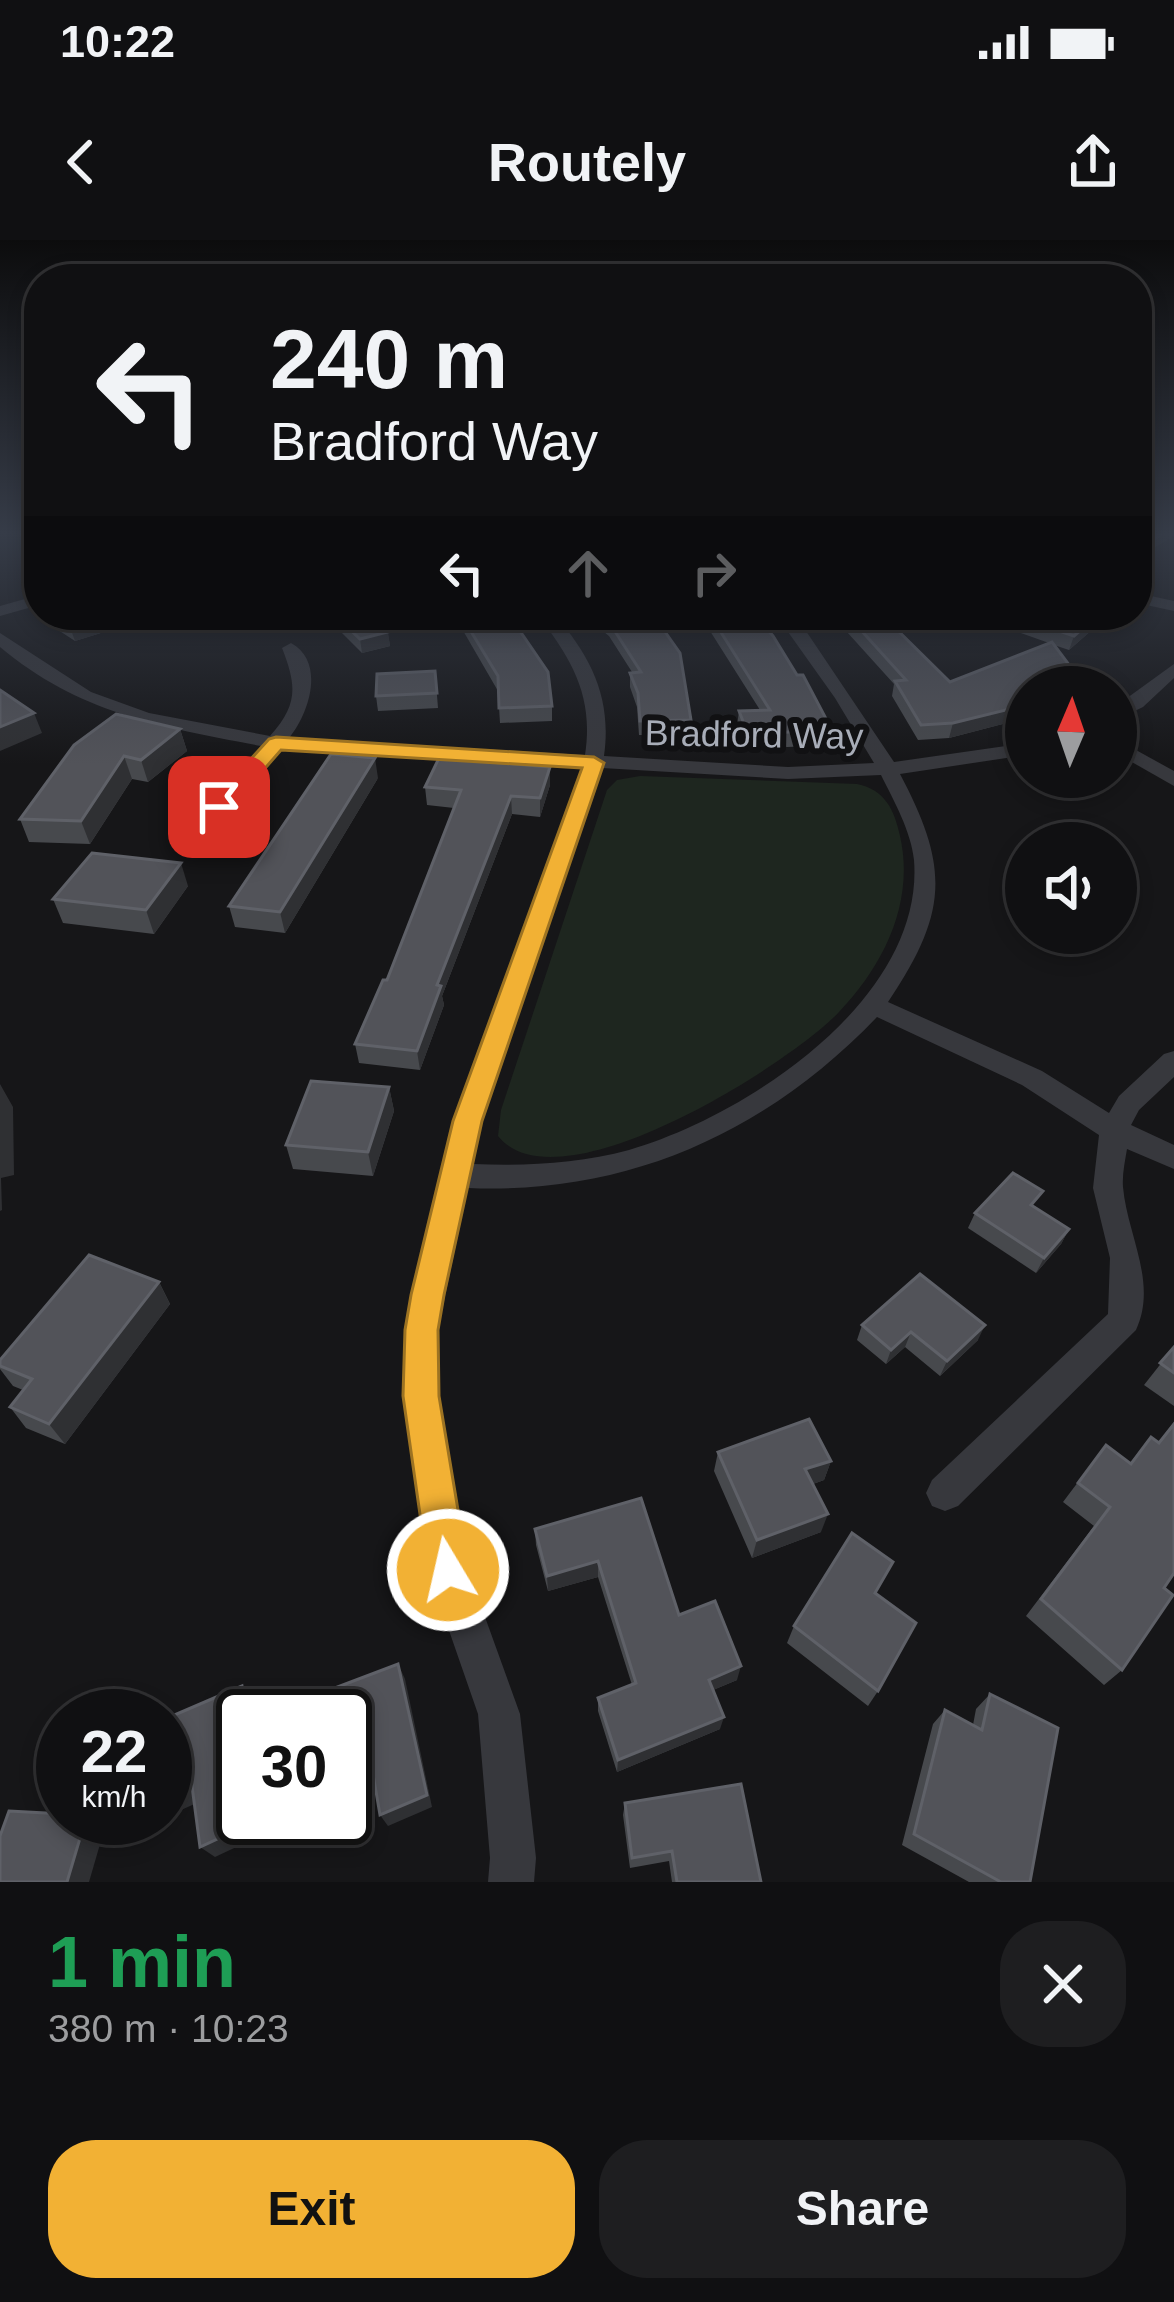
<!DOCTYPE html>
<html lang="en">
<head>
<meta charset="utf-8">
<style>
  body { margin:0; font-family:Helvetica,sans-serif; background:#1e1e20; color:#f1f3f6; height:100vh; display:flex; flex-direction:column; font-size:45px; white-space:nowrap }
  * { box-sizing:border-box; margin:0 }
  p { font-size:39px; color:#9c9d9f }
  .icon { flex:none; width:66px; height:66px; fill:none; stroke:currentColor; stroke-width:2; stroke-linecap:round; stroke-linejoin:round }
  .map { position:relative; height:1642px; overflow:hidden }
  .drawer { display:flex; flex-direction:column; background:#101012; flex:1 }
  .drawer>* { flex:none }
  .guide { position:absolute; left:24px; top:24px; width:1128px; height:366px; border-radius:48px; box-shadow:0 6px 18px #0003,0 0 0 3px #303032; background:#101012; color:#f1f3f6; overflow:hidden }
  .needle { width:78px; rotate:2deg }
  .buttons { position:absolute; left:1005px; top:426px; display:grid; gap:24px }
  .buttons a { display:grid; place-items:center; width:132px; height:132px; border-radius:50%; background:#101012; box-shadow:0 6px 18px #0003,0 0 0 3px #303032; font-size:60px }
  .speed { position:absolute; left:36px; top:1449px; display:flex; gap:24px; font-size:60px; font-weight:700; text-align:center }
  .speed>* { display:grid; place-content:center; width:156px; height:156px; border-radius:50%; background:#101012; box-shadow:0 6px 18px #0003,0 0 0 3px #303032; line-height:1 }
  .speed small { font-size:30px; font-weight:400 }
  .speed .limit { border:6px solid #111; border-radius:18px; background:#fff; color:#111 }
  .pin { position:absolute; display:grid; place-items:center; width:102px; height:102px; color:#fff; margin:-51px; border-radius:24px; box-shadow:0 6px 18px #0006 }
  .me { position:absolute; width:132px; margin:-66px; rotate:351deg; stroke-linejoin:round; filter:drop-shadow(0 0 9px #0008) }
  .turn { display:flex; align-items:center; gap:42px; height:252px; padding:0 48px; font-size:54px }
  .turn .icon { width:156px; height:156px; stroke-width:2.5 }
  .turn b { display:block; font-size:84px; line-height:102px }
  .lanes { display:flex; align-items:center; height:114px; padding:0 48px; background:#0003; justify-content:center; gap:60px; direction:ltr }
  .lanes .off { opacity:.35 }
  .round { display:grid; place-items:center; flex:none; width:126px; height:126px; border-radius:48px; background:#1e1e20 }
  .overview { display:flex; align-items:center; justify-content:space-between; height:204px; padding:0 48px }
  h1 { font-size:72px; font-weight:700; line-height:90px; color:#1e9e55 }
  .cta { display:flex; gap:24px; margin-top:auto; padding:24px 48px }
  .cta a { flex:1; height:138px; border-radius:48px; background:#f2b134; color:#111; font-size:48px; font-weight:700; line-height:138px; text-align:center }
  .cta a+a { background:#1e1e20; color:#f1f3f6 }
  .status { display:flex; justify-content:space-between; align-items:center; height:84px; padding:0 60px; background:#101012; direction:ltr }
  .status svg { height:33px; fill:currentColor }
  header { display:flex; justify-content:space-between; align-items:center; height:156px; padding:0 48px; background:#101012; font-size:54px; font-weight:700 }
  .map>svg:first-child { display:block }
</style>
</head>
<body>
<div class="status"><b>10:22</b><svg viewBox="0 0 49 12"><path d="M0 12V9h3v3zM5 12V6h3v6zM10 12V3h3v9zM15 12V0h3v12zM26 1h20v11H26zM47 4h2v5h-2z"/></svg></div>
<header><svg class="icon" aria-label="back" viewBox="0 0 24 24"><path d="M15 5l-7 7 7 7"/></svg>Routely<svg class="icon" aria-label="share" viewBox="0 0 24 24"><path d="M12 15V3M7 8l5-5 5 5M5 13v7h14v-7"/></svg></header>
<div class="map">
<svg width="1174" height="1642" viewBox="0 0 1174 1642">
  <rect width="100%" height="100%" fill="#161618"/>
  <path fill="#1e261f" d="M640 536 857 544C885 550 894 569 900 596 915 662 884 725 839 772 790 824 558 971 498 896L501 870 607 550 617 540Z"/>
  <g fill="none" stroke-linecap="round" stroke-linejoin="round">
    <g fill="#37383d" fill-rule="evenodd">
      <polygon points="1137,353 1174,361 1174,371 1137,363"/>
      <polygon points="39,355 39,365 0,376 0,366"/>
      <path d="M538 375H555C592 418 612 459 604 516L788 527 874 523 835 458 776 375H793L808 394 894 522 1026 503V515L900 534C950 628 948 673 888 762L1042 831 1109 873 1119 856 1164 814 1174 811V837L1139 870 1131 885 1174 905V929L1127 909C1125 921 1122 935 1123 947 1127 994 1158 1043 1136 1090L958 1266 945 1271 932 1266 926 1253 932 1240 1108 1074 1110 1018 1093 948 1099 895 1022 845 877 777C767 892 628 955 468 948L438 1090V1157L468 1330 520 1474 536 1618 534 1642H488L490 1618 478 1474 428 1330 404 1157V1090L454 881 582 527 279 509 202 599H186V589L261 506C162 487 80 474 0 407V393L91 452 149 473 270 496C298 465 297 446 282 408L291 403C326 422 309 474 289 498L585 515C594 456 572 420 538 375ZM602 528 788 539 881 535C894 561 911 591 914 620 925 759 746 876 629 910 578 924 525 926 473 924L482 881Z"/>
      <polygon points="1174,424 1174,438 1143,467 1116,480 1116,466"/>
      <polygon points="1116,499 1174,531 1174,546 1116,513"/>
    </g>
  </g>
  <g fill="#47494d">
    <polygon points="46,375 95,375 100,378 104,392 75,401 49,384"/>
    <polygon points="283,375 421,375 387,389 390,406 362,413 325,376 284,377"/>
    <polygon points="454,375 509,375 552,466 552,481 500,483 498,451"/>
    <polygon points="583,375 674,375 674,389 665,391 691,480 689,495 639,495 637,467 630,447 630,433 632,432 609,396"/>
    <polygon points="693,375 755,375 832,490 829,505 746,509 737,486 739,471 760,470 705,383 697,384"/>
    <polygon points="839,375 884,375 950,442 1049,403 984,380 985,375 1109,375 1069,410 1054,405 1026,447 1026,478 949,498 918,500 892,456 894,444 847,392 849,383"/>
    <polygon points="435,431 438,468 378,471 376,456"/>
    <polygon points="180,489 187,511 148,542 132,539 90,604 29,602 20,579 74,505"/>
    <polygon points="550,527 550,545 540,577 512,574 442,756 444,765 420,830 359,823 355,804 387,740 454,568 427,565 425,547"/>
    <polygon points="378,538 285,693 235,687 229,666"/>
    <polygon points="188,646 154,694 63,683 53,659"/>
    <polygon points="389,847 394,871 373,936 293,929 286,905"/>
    <polygon points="1035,967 1069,989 1061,1004 1036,1033 968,988 975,973"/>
    <polygon points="159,1042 170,1064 65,1204 26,1188 10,1167 23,1150 13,1146 0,1129 0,1120"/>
    <polygon points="862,1085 978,1100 940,1136 905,1107 886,1124 857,1100"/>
    <polygon points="1174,1107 1174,1166 1144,1145"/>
    <polygon points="1174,1182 1174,1333 1164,1348 1122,1430 1104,1445 1026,1376 1094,1286 1063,1262 1106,1205 1130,1223 1151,1197 1158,1203"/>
    <polygon points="718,1212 831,1221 824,1240 813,1244 821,1292 752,1318 714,1231"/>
    <polygon points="641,1258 679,1375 737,1440 713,1450 720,1489 617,1532 598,1471 598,1458 632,1445 598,1337 548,1351 536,1305 535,1289"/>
    <polygon points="876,1353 878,1451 868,1466 787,1403 794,1386"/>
    <polygon points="990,1454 1030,1642 969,1642 902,1605 933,1484 945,1470 973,1485 976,1469"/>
    <polygon points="625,1563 761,1642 672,1642 669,1621 630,1628 623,1575"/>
  </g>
  <g fill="#2f3033">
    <polygon points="1162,294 1174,294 1174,296 1137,318 1137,309"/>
    <polygon points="385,375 421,375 386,389"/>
    <polygon points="698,375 706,375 705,383 697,384"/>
    <polygon points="1098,375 1109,375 1069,410 1074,396"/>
    <polygon points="674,376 674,389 656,393 656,379"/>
    <polygon points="100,378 104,392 75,401 70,387"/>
    <polygon points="388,392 390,406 362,413 360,399"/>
    <polygon points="1079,438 1076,447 1057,447"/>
    <polygon points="1026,465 1026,478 949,498 953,483"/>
    <polygon points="34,473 42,493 0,511 0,487"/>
    <polygon points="180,489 187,511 148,542 141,520"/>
    <polygon points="124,516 132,539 90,604 81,581"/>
    <polygon points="375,518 378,538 285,693 280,672"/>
    <polygon points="550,527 550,545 540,577 540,558"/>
    <polygon points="511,556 512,574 442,756 444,765 420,830 417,811 437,745"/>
    <polygon points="181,623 188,646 154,694 146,670"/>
    <polygon points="0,844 13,867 14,935 1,938 2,970 0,971"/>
    <polygon points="389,847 394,871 373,936 368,912"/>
    <polygon points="1069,989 1061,1004 1036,1033 1044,1018"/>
    <polygon points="159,1042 170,1064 65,1204 49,1184"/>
    <polygon points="985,1085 978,1100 940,1136 947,1121"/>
    <polygon points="911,1092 905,1107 886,1124 891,1110"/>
    <polygon points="831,1221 824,1240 799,1249 805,1229"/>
    <polygon points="828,1274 821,1292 752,1318 757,1300"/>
    <polygon points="598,1321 598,1337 548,1351 547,1336"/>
    <polygon points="398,1424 405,1439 432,1567 388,1586 380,1575"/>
    <polygon points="741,1426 737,1440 706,1453 709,1440"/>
    <polygon points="242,1446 253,1461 256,1476 247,1476"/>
    <polygon points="724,1477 720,1489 617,1532 618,1520"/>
    <polygon points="373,1534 380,1547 345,1560 345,1545"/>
    <polygon points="192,1546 206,1559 165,1577 165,1559"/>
    <polygon points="86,1578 90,1578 105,1587 89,1642 67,1642"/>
    <polygon points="263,1578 298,1578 215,1617 200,1607"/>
    <polygon points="319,1578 338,1578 339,1585 313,1596 303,1585"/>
  </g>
  <g fill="#525359" stroke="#5f6168" stroke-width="3">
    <polygon points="1137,294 1162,294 1137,309"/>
    <polygon points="51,375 95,375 100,378 70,387"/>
    <polygon points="335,375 385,375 388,392 360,399"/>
    <polygon points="461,375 509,375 548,432 552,466 499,468 498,436"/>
    <polygon points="600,375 674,375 656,379 680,413 691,480 640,481 638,453 630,433 641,432 609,382"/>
    <polygon points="710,375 755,375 773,396 797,435 803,435 832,490 748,494 739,471 770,470"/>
    <polygon points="873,375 882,375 950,442 1052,402 1079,438 1058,447 1026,447 1026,465 953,483 921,485 895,441 906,440 850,378"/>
    <polygon points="1012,375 1098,375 1074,396"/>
    <polygon points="435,431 437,453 376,456 377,434"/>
    <polygon points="0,450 34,473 0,487"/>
    <polygon points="116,474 180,489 141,520 124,516 81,581 20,579 74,505"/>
    <polygon points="331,514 375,518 280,672 229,666"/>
    <polygon points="439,518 550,527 540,558 511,556 437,745 441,746 417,811 355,804 383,740 387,740 461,550 425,547"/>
    <polygon points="92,613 181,623 146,670 53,659"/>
    <polygon points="311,841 389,847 368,912 286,905"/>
    <polygon points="1013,933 1043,951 1031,965 1069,989 1044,1018 975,973"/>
    <polygon points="89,1015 159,1042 49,1184 10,1167 32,1139 0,1126 0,1120"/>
    <polygon points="920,1034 985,1085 947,1121 911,1092 891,1110 862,1085"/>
    <polygon points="1174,1107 1174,1133 1160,1123"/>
    <polygon points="809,1179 831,1221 805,1229 828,1274 757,1300 718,1212"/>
    <polygon points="1174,1184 1174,1333 1164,1348 1173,1355 1122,1430 1041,1359 1110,1267 1078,1243 1106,1205 1131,1224 1151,1197 1159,1203"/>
    <polygon points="641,1258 679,1375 715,1361 741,1426 709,1440 724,1477 618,1520 598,1458 636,1443 598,1321 547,1336 535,1289"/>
    <polygon points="852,1293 893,1322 875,1353 916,1383 878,1451 794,1386"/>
    <polygon points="398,1424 427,1555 380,1575 373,1534 345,1545 345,1476 261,1476"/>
    <polygon points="242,1446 247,1476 243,1476 243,1578 263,1578 200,1607 192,1546 165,1559 165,1479"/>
    <polygon points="990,1454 1058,1488 1030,1642 1001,1642 914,1594 945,1470 982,1490"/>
    <polygon points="741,1544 761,1642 677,1642 672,1611 632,1618 625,1563"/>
    <polygon points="9,1571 63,1574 63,1578 86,1578 67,1642 0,1642 0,1596"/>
    <polygon points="302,1578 319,1578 303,1585"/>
  </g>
  <linearGradient id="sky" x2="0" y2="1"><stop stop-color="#0c0c0d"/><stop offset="0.56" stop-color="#363c48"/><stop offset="1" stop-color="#363c48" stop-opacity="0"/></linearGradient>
  <rect width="1174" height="524" fill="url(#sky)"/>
  <polygon fill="#f2b134" stroke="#9d7322" stroke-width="3" points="276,497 594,517 604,523 482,881 444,1055 438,1090 439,1156 468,1330 462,1344 448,1349 434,1344 428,1330 403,1156 405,1090 411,1055 453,881 582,528 281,510 227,572 211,572 211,563 269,499"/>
  <g text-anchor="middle" stroke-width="12" stroke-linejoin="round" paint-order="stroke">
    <g font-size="36" fill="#a8adb8" stroke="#111113">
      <text transform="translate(754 494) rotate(1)" y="13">Bradford Way</text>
    </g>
  </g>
</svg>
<div class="buttons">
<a><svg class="needle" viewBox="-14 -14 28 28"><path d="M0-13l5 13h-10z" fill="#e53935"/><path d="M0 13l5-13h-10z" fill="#9c9d9f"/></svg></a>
<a><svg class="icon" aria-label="sound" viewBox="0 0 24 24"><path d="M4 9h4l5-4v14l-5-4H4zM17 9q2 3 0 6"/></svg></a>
</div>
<div class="speed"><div>22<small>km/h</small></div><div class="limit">30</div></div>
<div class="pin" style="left:219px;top:567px;background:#d93025"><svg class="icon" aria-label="arrive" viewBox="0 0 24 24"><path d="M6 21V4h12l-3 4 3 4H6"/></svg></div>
<svg class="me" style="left:448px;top:1330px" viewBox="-20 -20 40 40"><circle r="17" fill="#f2b134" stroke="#fff" stroke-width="3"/><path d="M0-11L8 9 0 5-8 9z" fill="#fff"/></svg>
<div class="guide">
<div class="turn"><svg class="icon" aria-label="left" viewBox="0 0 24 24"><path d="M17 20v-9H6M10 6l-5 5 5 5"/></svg><div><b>240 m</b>Bradford Way</div></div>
<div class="lanes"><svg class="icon" aria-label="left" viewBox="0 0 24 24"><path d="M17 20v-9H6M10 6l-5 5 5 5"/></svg><svg class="icon off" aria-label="ahead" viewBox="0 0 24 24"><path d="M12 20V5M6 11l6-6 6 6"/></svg><svg class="icon off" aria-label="right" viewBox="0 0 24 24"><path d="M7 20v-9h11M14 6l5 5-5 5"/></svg></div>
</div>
</div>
<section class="drawer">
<div class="overview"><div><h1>1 min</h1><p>380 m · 10:23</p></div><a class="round"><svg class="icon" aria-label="close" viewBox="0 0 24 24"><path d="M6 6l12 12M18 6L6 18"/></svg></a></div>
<div class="cta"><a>Exit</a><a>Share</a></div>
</section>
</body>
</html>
